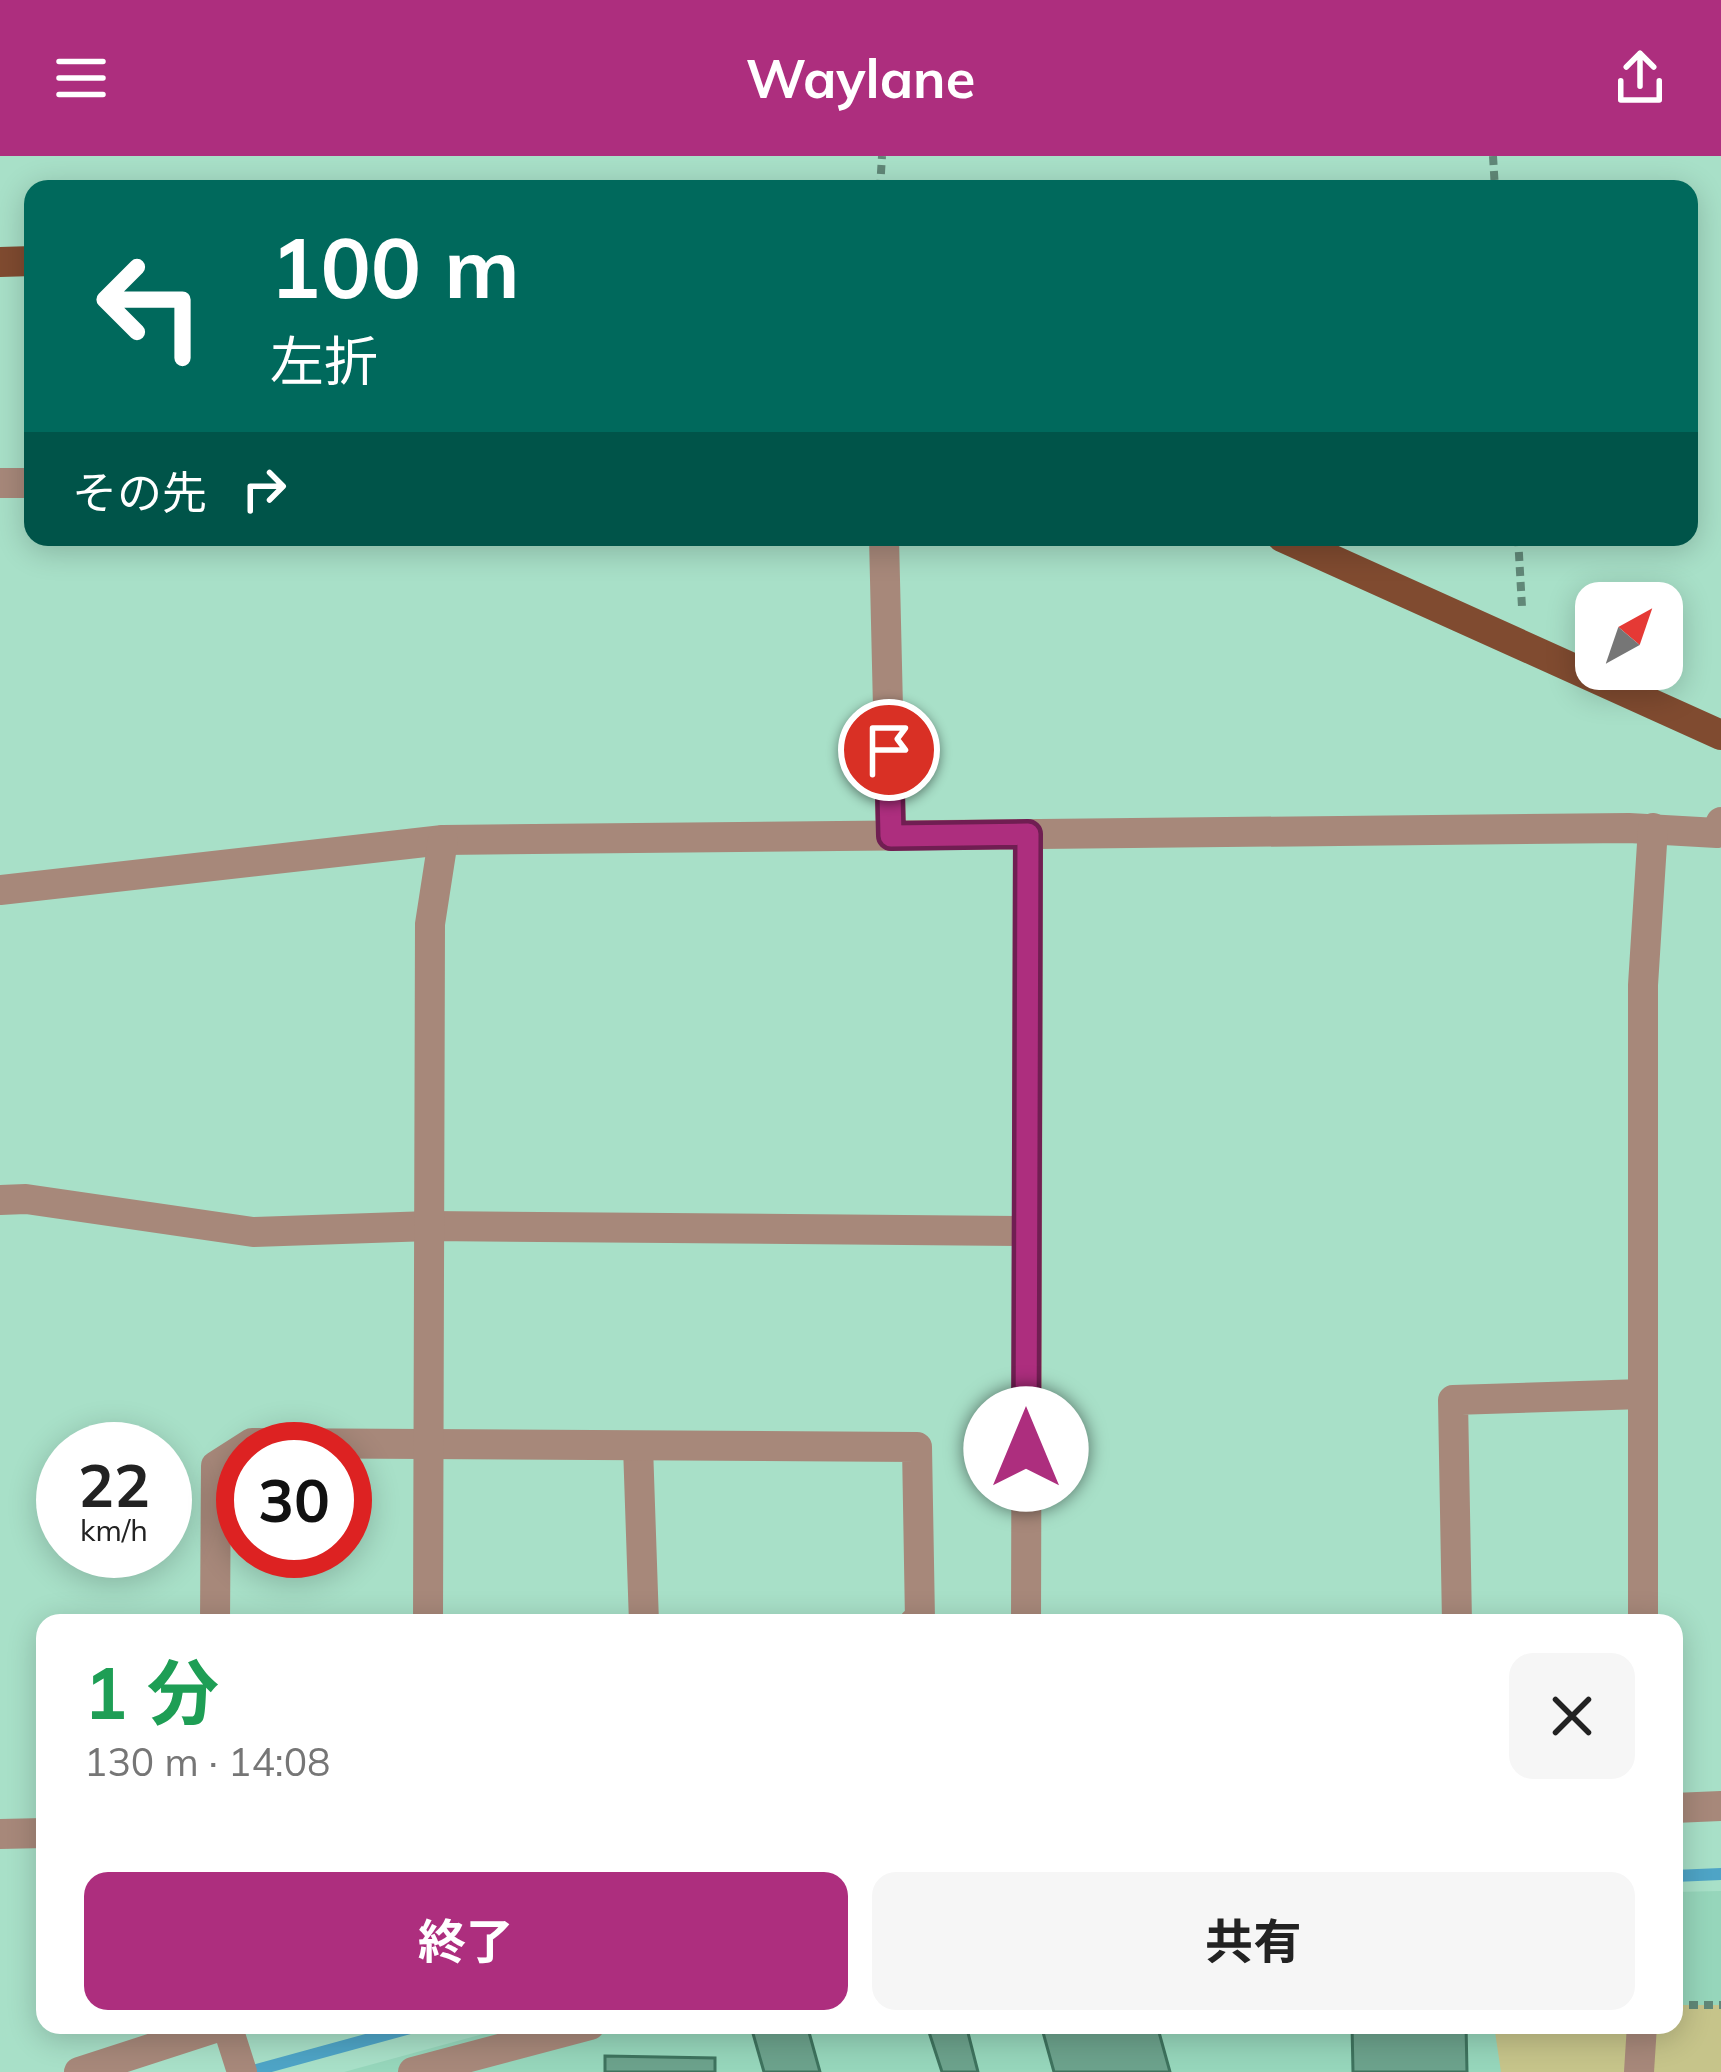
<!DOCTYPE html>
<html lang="ja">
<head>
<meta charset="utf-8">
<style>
  body { margin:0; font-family:Mulish,"Noto Sans JP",sans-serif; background:#f6f6f6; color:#222; height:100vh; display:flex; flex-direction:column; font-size:45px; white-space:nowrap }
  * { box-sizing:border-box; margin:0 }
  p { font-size:39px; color:#767676 }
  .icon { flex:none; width:66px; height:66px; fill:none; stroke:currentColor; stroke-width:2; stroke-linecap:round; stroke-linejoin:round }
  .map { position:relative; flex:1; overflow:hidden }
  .drawer { position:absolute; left:36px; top:1458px; width:1647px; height:420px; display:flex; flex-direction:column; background:#fff; border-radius:24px; box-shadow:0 6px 30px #0003 }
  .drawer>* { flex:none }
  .banner { position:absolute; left:24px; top:24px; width:1674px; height:366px; border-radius:24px; box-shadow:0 6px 30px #0003; background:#00695c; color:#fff; overflow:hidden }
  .needle { width:78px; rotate:40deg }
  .controls { position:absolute; left:1575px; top:426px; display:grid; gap:24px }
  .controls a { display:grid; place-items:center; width:108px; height:108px; border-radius:24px; background:#fff; box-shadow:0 6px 30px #0003; font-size:60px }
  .speed { position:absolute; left:36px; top:1266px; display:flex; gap:24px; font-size:60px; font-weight:700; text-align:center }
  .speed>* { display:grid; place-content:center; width:156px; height:156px; border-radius:50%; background:#fff; box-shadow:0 6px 30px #0003; line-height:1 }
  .speed small { font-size:30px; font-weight:400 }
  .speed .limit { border:18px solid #d22; background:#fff; color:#111 }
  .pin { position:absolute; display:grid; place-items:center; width:102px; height:102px; color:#fff; margin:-51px; border:6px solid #fff; border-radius:50%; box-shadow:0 3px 12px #0007 }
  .me { position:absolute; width:132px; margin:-66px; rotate:0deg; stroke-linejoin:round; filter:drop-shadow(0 0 9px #0008) }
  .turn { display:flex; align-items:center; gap:42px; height:252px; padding:0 48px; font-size:54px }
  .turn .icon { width:156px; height:156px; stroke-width:2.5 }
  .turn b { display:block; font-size:84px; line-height:102px }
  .then { display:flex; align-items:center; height:114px; padding:0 48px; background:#0003; gap:24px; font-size:45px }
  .round { display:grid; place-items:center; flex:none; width:126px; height:126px; border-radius:24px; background:#f6f6f6 }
  .head { display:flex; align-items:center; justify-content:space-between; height:204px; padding:0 48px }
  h1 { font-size:72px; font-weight:700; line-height:90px; color:#1e9e55 }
  .action { display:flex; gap:24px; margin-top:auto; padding:24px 48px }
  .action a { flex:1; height:138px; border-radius:24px; background:#ad2e7e; color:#fff; font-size:48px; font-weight:700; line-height:138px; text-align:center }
  .action a+a { background:#f6f6f6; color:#222 }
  header { display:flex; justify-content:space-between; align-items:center; height:156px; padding:0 48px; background:#ad2e7e; color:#fff; font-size:54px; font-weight:700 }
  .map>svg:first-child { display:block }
</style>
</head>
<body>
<header><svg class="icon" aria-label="menu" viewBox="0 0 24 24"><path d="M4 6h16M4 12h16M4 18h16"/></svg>Waylane<svg class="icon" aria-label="share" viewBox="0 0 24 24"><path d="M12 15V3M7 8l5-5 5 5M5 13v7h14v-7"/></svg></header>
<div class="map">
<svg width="1721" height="1916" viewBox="0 0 1721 1916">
  <rect width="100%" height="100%" fill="#a8e0c8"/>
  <polygon fill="#96d6bb" points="1721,1735 1721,1916 344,1916 516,1869 1674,1869 1674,1736"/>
  <polygon fill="#c6c48a" points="1674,1849 1721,1849 1721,1916 1501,1916 1494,1869 1674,1869"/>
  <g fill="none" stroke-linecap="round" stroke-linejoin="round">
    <g stroke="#4ea4c6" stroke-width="12">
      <polyline points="1674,1720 1721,1718"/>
      <polyline points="249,1916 421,1869"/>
    </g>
  </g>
  <g fill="#6ca28c" stroke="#3e735e" stroke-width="3">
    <polygon points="771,1869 807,1869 820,1916 764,1916 752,1874"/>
    <polygon points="941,1869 966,1869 978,1916 942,1916 928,1873"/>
    <polygon points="1041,1869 1157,1869 1170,1916 1054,1916"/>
    <polygon points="1352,1869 1466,1869 1467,1916 1353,1916"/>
    <polygon points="605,1900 715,1902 715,1916 605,1916"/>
  </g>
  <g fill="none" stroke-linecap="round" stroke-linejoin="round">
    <g stroke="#618878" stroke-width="8" stroke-dasharray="9 6" stroke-linecap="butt">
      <polyline points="1493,0 1495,33"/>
      <polyline points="880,33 882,0"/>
      <polyline points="1518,381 1522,451"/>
      <polyline points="1674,1849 1721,1849"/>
    </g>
    <g stroke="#a7887a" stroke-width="30">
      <polyline points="0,327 33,327"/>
      <polyline points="884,381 891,680"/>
      <polyline points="0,734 443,684 1629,672 1717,677 1721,666"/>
      <polyline points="0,1044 26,1043 253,1076 430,1070 1026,1075"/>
      <polyline points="638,1290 644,1467"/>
      <polyline points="215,1467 216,1310 252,1287 917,1291 920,1464 914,1467"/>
      <polyline points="428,1467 430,768 443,684"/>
      <polyline points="1026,1467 1028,678"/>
      <polyline points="1457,1467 1453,1244 1643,1238"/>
      <polyline points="1643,1467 1643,829 1653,672"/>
      <polyline points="1674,1652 1721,1650"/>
      <polyline points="0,1678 45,1677"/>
      <polyline points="227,1869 242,1916"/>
      <polyline points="79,1916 224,1869"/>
      <polyline points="413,1916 590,1869"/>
      <polyline points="1639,1916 1642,1869"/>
    </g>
    <g stroke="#804b30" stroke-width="30">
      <polyline points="0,106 33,105"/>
      <polyline points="1282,381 1721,579"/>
    </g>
  </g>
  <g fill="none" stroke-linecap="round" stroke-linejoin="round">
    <g stroke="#701e52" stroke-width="30">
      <polyline id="route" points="889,594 891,680 1028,678 1026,1293"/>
    </g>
    <use href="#route" stroke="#ad2e7e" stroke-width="21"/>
  </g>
</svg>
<div class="controls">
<a><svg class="needle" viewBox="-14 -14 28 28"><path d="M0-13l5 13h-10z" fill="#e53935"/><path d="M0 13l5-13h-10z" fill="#767676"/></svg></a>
</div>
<div class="speed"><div>22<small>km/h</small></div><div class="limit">30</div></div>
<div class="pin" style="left:889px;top:594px;background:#d93025"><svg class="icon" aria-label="arrive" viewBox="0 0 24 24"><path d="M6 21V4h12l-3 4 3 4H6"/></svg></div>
<svg class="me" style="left:1026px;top:1293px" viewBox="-20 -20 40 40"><circle r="19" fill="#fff"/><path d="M0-13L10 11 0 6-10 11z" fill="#ad2e7e"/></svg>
<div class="banner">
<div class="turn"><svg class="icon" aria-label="left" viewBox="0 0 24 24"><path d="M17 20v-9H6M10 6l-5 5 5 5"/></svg><div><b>100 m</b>左折</div></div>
<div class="then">その先<svg class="icon" aria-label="right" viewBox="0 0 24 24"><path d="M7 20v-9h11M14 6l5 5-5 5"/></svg></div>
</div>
<section class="drawer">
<div class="head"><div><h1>1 分</h1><p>130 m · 14:08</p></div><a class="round"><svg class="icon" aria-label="close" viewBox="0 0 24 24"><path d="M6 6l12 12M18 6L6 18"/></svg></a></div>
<div class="action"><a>終了</a><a>共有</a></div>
</section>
</div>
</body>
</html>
